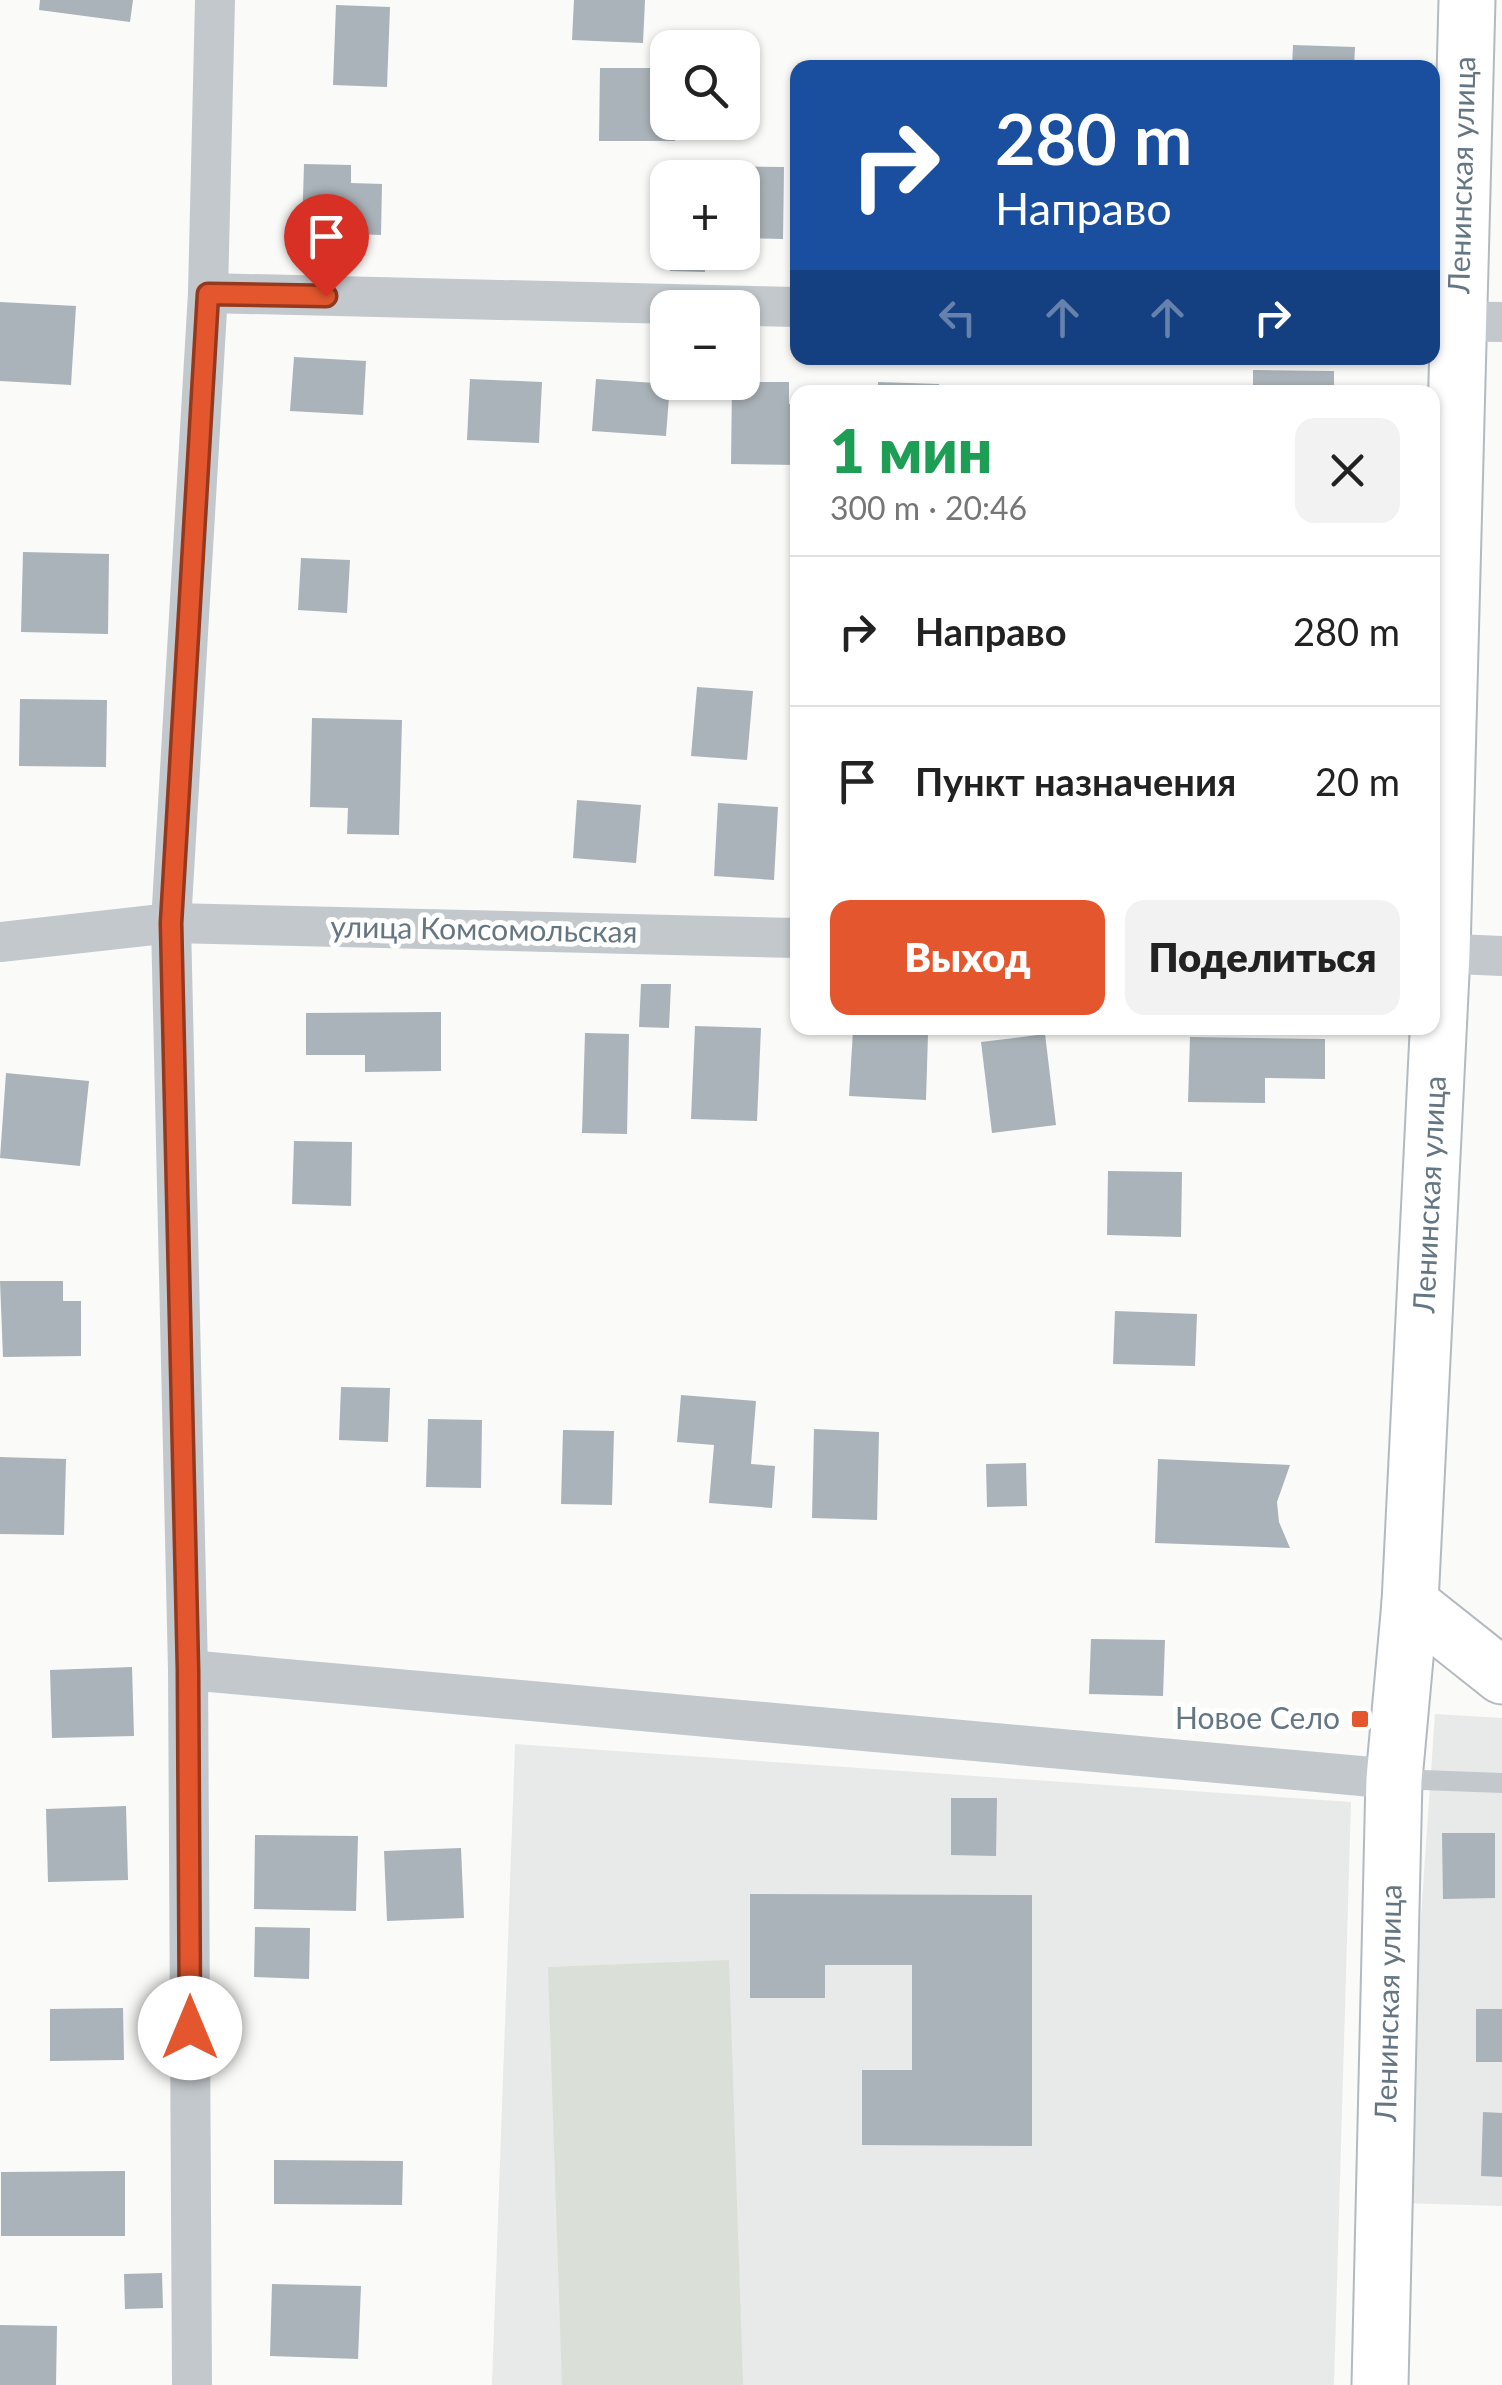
<!DOCTYPE html>
<html lang="ru">
<head>
<meta charset="utf-8">
<style>
  body { margin:0; font-family:Lato,sans-serif; background:#f2f2f2; color:#222; height:100vh; display:flex; flex-direction:column; font-size:38px; white-space:nowrap }
  * { box-sizing:border-box; margin:0 }
  p { font-size:32px; color:#767676 }
  .icon { flex:none; width:55px; height:55px; fill:none; stroke:currentColor; stroke-width:2; stroke-linecap:round; stroke-linejoin:round }
  .map { position:relative; flex:1; overflow:hidden }
  .sheet { position:absolute; left:790px; top:385px; width:650px; height:650px; display:flex; flex-direction:column; background:#fff; border-radius:20px; box-shadow:0 2px 8px #0004 }
  .sheet>* { flex:none }
  .top-card { position:absolute; left:790px; top:60px; width:650px; height:305px; border-radius:20px; box-shadow:0 2px 8px #0004; background:#1a4fa0; color:#fff; overflow:hidden }
  .controls { position:absolute; left:650px; top:30px; display:grid; gap:20px }
  .controls a { display:grid; place-items:center; width:110px; height:110px; border-radius:20px; background:#fff; box-shadow:0 2px 8px #0004; font-size:50px }
  .pin { position:absolute; display:grid; place-items:center; width:85px; height:85px; color:#fff; margin:-102px -42px; border-radius:50% 50% 50% 0; rotate:-45deg; box-shadow:0 0 10px #0007 }
  .pin .icon { rotate:45deg }
  .me { position:absolute; width:110px; margin:-55px; rotate:0deg; stroke-linejoin:round; filter:drop-shadow(0 0 8px #0008) }
  .turn { display:flex; align-items:center; gap:35px; height:210px; padding:0 40px; font-size:45px }
  .turn .icon { width:130px; height:130px; stroke-width:2.5 }
  .turn b { display:block; font-size:70px; line-height:85px }
  .lanes { display:flex; align-items:center; height:95px; padding:0 40px; background:#0003; justify-content:center; gap:50px; direction:ltr }
  .lanes .off { opacity:.35 }
  .round { display:grid; place-items:center; flex:none; width:105px; height:105px; border-radius:20px; background:#f2f2f2 }
  .overview { display:flex; align-items:center; justify-content:space-between; height:170px; padding:0 40px }
  h1 { font-size:60px; font-weight:800; line-height:75px; color:#1e9e55 }
  .cta { display:flex; gap:20px; margin-top:auto; padding:20px 40px }
  .cta a { flex:1; height:115px; border-radius:20px; background:#e4572e; color:#fff; font-size:40px; font-weight:800; line-height:115px; text-align:center }
  .cta a+a { background:#f2f2f2; color:#222 }
  ul { padding:0; list-style:none }
  li { display:flex; align-items:center; gap:30px; height:150px; padding:0 40px; border-top:2px solid #e0e0e0 }
  li div { flex:1 }
  li b { display:block; font-size:38px }
  li em { font-style:normal }
  .map>svg:first-child { display:block }
</style>
</head>
<body>
<div class="map">
<svg width="1502" height="2385" viewBox="0 0 1502 2385">
  <rect width="100%" height="100%" fill="#fafaf8"/>
  <g fill="#e8e9e9">
    <polygon points="1435,1714 1502,1718 1502,2206 1401,2203"/>
    <polygon points="515,1744 1351,1802 1334,2385 492,2385"/>
  </g>
  <polygon fill="#dadfd7" points="729,1960 743,2385 562,2385 548,1967"/>
  <g fill="#aab3b9">
    <polygon points="40,0 133,0 130,22 39,10"/>
    <polygon points="574,0 645,0 643,43 572,40"/>
    <polygon points="336,5 390,7 387,87 333,85"/>
    <polygon points="1293,45 1355,47 1354,68 1292,68"/>
    <polygon points="600,68 668,68 668,122 675,122 675,141 599,141"/>
    <polygon points="304,164 351,165 351,183 382,184 381,235 302,232"/>
    <polygon points="723,166 784,167 783,239 742,238 742,178 723,178"/>
    <polygon points="671,252 705,252 705,272 670,271"/>
    <polygon points="0,302 76,306 71,385 0,381"/>
    <polygon points="294,357 366,361 363,415 290,411"/>
    <polygon points="1253,370 1334,371 1334,392 1253,392"/>
    <polygon points="470,379 542,382 539,443 467,440"/>
    <polygon points="596,379 670,384 666,436 592,431"/>
    <polygon points="732,382 789,382 789,404 798,404 798,465 731,464"/>
    <polygon points="878,382 939,384 939,392 878,392"/>
    <polygon points="1005,386 1068,388 1067,392 1004,392"/>
    <polygon points="23,552 109,554 108,634 21,632"/>
    <polygon points="301,558 350,560 347,613 298,610"/>
    <polygon points="697,687 753,691 747,760 691,756"/>
    <polygon points="20,699 107,700 106,767 19,766"/>
    <polygon points="312,718 402,720 399,835 347,834 348,808 310,807"/>
    <polygon points="577,800 641,805 636,863 573,858"/>
    <polygon points="718,803 778,807 774,880 714,876"/>
    <polygon points="641,984 671,984 669,1028 639,1027"/>
    <polygon points="441,1012 441,1071 365,1072 365,1055 306,1055 306,1013"/>
    <polygon points="695,1026 761,1028 757,1121 691,1119"/>
    <polygon points="853,1031 928,1034 926,1100 849,1096"/>
    <polygon points="585,1033 629,1034 627,1134 582,1133"/>
    <polygon points="1045,1034 1056,1125 992,1133 981,1042"/>
    <polygon points="1190,1037 1325,1039 1325,1079 1265,1078 1265,1103 1188,1102"/>
    <polygon points="6,1073 89,1081 80,1166 0,1158"/>
    <polygon points="294,1141 352,1142 351,1206 292,1204"/>
    <polygon points="1108,1171 1182,1172 1181,1237 1107,1235"/>
    <polygon points="0,1281 63,1281 63,1301 81,1301 81,1356 3,1357"/>
    <polygon points="1115,1311 1197,1314 1195,1366 1113,1364"/>
    <polygon points="341,1387 390,1388 388,1442 339,1440"/>
    <polygon points="681,1395 756,1401 751,1464 775,1466 772,1508 709,1503 714,1445 677,1442"/>
    <polygon points="428,1419 482,1420 481,1488 426,1487"/>
    <polygon points="814,1429 879,1432 877,1520 812,1518"/>
    <polygon points="563,1430 614,1431 612,1505 561,1504"/>
    <polygon points="0,1457 66,1459 64,1535 0,1534"/>
    <polygon points="1158,1459 1290,1465 1277,1502 1279,1522 1290,1548 1155,1543"/>
    <polygon points="1026,1463 1027,1506 987,1507 986,1464"/>
    <polygon points="1091,1639 1165,1640 1163,1696 1089,1694"/>
    <polygon points="132,1667 134,1736 52,1738 50,1670"/>
    <polygon points="951,1798 997,1798 996,1856 951,1855"/>
    <polygon points="126,1806 128,1880 48,1882 46,1809"/>
    <polygon points="1442,1833 1495,1833 1495,1898 1443,1899"/>
    <polygon points="255,1835 358,1836 356,1911 254,1909"/>
    <polygon points="461,1848 464,1918 387,1921 384,1851"/>
    <polygon points="750,1894 1032,1895 1032,2146 862,2145 862,2070 912,2070 912,1965 825,1965 825,1998 750,1998"/>
    <polygon points="255,1927 310,1928 309,1979 254,1977"/>
    <polygon points="123,2008 124,2060 50,2061 50,2009"/>
    <rect x="1476" y="2009" width="26" height="53"/>
    <polygon points="1483,2112 1502,2113 1502,2177 1481,2176"/>
    <polygon points="274,2160 403,2161 402,2205 274,2204"/>
    <polygon points="125,2171 125,2236 1,2236 1,2172"/>
    <polygon points="162,2273 163,2308 125,2309 124,2274"/>
    <polygon points="272,2284 361,2286 358,2359 270,2356"/>
    <polygon points="0,2325 57,2326 56,2385 0,2385"/>
  </g>
  <g fill="none" stroke-linecap="round" stroke-linejoin="round">
    <g stroke="#b3babf" stroke-width="59">
      <g id="secondary">
        <polyline points="1410,1603 1502,1676"/>
        <path id="s1" d="M1380 2385 1394 1779 1410 1603 1442 953 1467 0"/>
      </g>
    </g>
    <polyline stroke="#c3c8cc" stroke-width="20" points="1396,1779 1502,1783"/>
    <g stroke="#c3c8cc" stroke-width="40">
      <polyline points="208,293 798,307"/>
      <polyline points="1432,321 1502,322"/>
      <polyline points="0,942 171,923 798,938"/>
      <polyline points="1432,953 1502,956"/>
      <polyline points="188,1670 1394,1779"/>
      <polyline points="192,2385 188,1670 171,923 208,293 215,0"/>
    </g>
    <use href="#secondary" stroke="#fff" stroke-width="55"/>
  </g>
  <g fill="none" stroke-linecap="round" stroke-linejoin="round">
    <g stroke="#94391e" stroke-width="25">
      <polyline id="route" points="190,2028 188,1670 171,923 208,294 326,296"/>
    </g>
    <use href="#route" stroke="#e4572e" stroke-width="18"/>
  </g>
  <rect fill="#e4572e" stroke="#fff" stroke-width="4" x="1350" y="1709" width="20" height="20" rx="5"/>
  <g text-anchor="middle" stroke-width="10" stroke-linejoin="round" paint-order="stroke">
    <g font-size="30" fill="#657683" stroke="#fff">
      <text dy="10" stroke="none"><textPath href="#s1" startOffset="2212">Ленинская улица</textPath></text>
      <text transform="translate(484 930) rotate(1)" y="10">улица Комсомольская</text>
      <text dy="10" stroke="none"><textPath href="#s1" startOffset="1192">Ленинская улица</textPath></text>
      <text dy="10" stroke="none"><textPath href="#s1" startOffset="382">Ленинская улица</textPath></text>
    </g>
    <g font-size="30" fill="#657683" stroke="#fff" text-anchor="end">
      <text x="1340" y="1729">Новое Село</text>
    </g>
  </g>
</svg>
<div class="controls">
<a><svg class="icon" aria-label="search" viewBox="0 0 24 24"><circle cx="10" cy="10" r="6"/><path d="M15 15l6 6"/></svg></a>
<a>+</a>
<a>−</a>
</div>
<div class="pin" style="left:326px;top:296px;background:#d93025"><svg class="icon" aria-label="arrive" viewBox="0 0 24 24"><path d="M6 21V4h12l-3 4 3 4H6"/></svg></div>
<svg class="me" style="left:190px;top:2028px" viewBox="-20 -20 40 40"><circle r="19" fill="#fff"/><path d="M0-13L10 11 0 6-10 11z" fill="#e4572e"/></svg>
<div class="top-card">
<div class="turn"><svg class="icon" aria-label="right" viewBox="0 0 24 24"><path d="M7 20v-9h11M14 6l5 5-5 5"/></svg><div><b>280 m</b>Направо</div></div>
<div class="lanes"><svg class="icon off" aria-label="left" viewBox="0 0 24 24"><path d="M17 20v-9H6M10 6l-5 5 5 5"/></svg><svg class="icon off" aria-label="ahead" viewBox="0 0 24 24"><path d="M12 20V5M6 11l6-6 6 6"/></svg><svg class="icon off" aria-label="ahead" viewBox="0 0 24 24"><path d="M12 20V5M6 11l6-6 6 6"/></svg><svg class="icon" aria-label="right" viewBox="0 0 24 24"><path d="M7 20v-9h11M14 6l5 5-5 5"/></svg></div>
</div>
<section class="sheet">
<div class="overview"><div><h1>1 мин</h1><p>300 m · 20:46</p></div><a class="round"><svg class="icon" aria-label="close" viewBox="0 0 24 24"><path d="M6 6l12 12M18 6L6 18"/></svg></a></div>
<ul>
<li><svg class="icon" aria-label="right" viewBox="0 0 24 24"><path d="M7 20v-9h11M14 6l5 5-5 5"/></svg><div><b>Направо</b></div><em>280 m</em></li>
<li><svg class="icon" aria-label="arrive" viewBox="0 0 24 24"><path d="M6 21V4h12l-3 4 3 4H6"/></svg><div><b>Пункт назначения</b></div><em>20 m</em></li>
</ul>
<div class="cta"><a>Выход</a><a>Поделиться</a></div>
</section>
</div>
</body>
</html>
